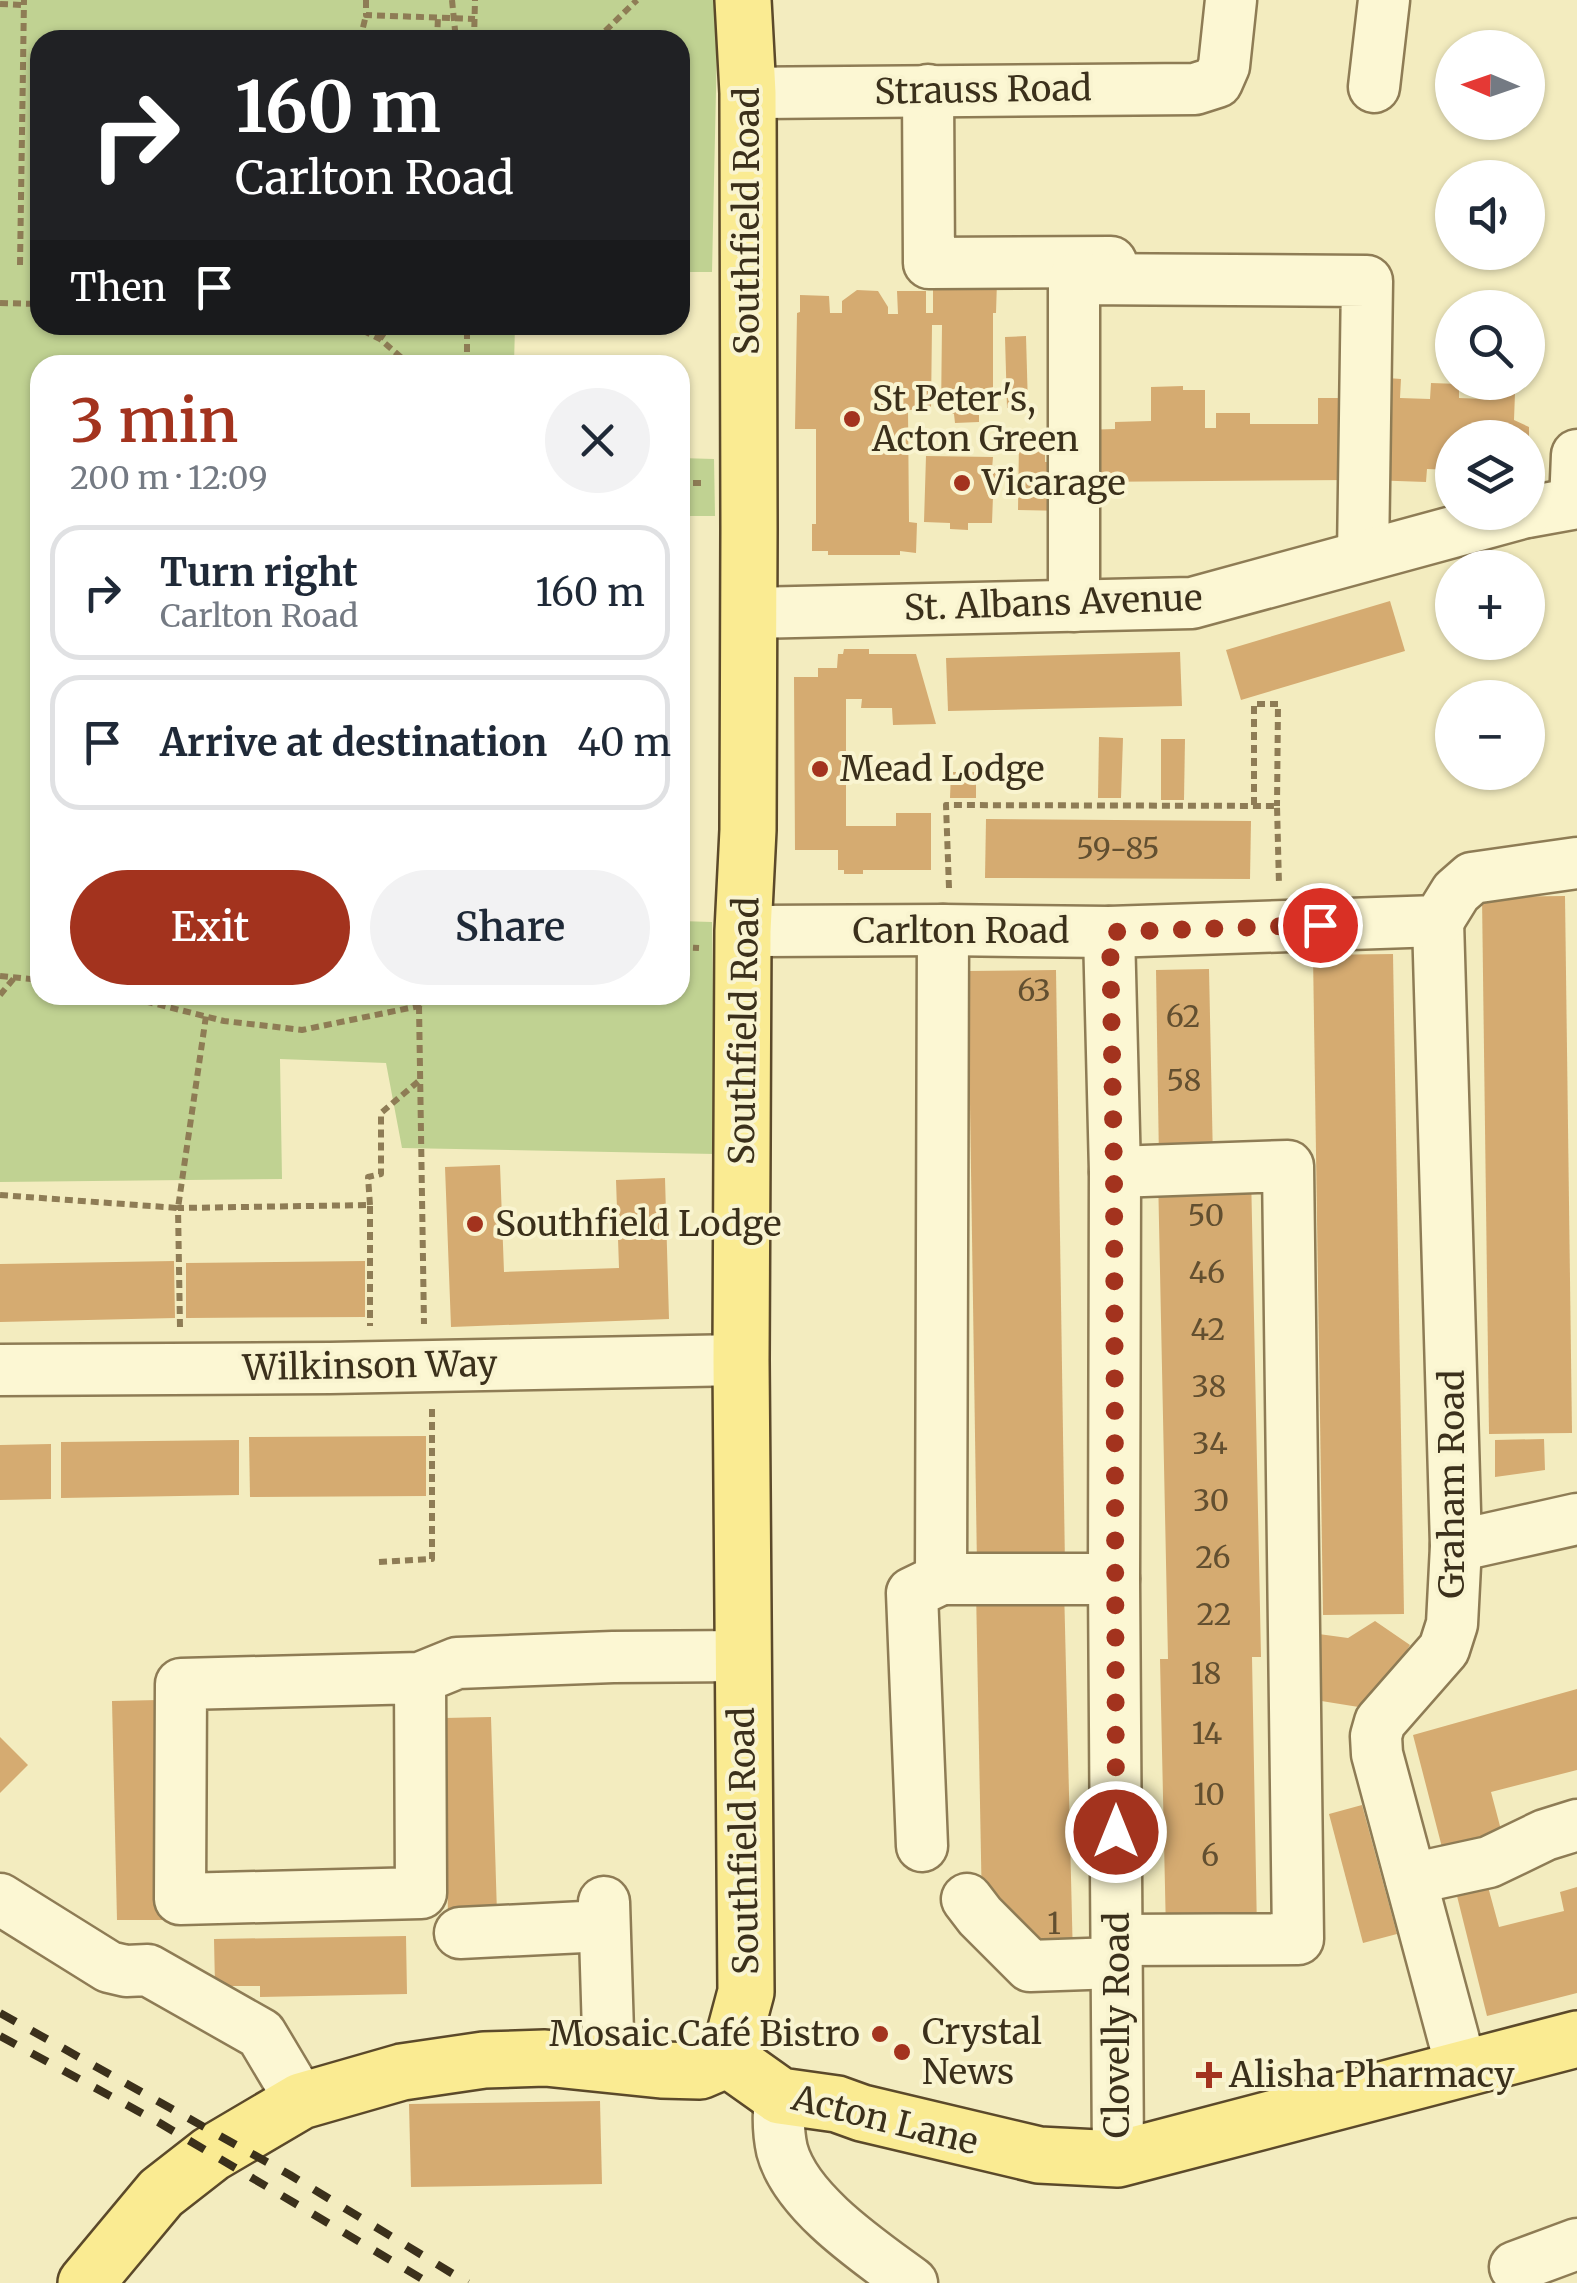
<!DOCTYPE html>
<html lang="en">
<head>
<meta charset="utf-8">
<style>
  body { margin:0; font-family:Merriweather,serif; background:#f2f2f3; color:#1f2937; height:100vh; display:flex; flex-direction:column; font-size:38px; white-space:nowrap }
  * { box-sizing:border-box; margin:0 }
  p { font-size:32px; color:#747a83 }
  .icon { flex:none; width:55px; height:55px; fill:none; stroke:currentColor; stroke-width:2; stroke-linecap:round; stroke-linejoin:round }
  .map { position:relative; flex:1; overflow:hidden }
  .details { position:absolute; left:30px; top:355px; width:660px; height:650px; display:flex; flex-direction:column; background:#fff; border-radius:30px; box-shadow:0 2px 8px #0004 }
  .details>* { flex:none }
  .hud { position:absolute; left:30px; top:30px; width:660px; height:305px; border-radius:30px; box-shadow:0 2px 8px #0004; background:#202124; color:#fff; overflow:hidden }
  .needle { width:65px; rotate:272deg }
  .controls { position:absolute; left:1435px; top:30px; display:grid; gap:20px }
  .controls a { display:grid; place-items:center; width:110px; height:110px; border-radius:50%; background:#fff; box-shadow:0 2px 8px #0004; font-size:50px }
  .pin { position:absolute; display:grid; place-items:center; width:85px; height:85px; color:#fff; margin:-42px; border:5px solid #fff; border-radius:50%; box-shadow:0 2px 10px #0007 }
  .me { position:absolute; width:110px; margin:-55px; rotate:0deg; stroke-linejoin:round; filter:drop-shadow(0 0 8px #0008) }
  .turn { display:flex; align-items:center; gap:35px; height:210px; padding:0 40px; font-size:45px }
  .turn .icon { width:130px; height:130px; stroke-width:2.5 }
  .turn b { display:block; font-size:70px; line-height:85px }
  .then { display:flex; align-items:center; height:95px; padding:0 40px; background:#0003; gap:20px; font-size:38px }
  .round { display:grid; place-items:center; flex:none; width:105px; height:105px; border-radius:52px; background:#f2f2f3 }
  .headline { display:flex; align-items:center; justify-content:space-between; height:170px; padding:0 40px }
  h1 { font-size:60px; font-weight:600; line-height:75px; color:#a3331e }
  .cta { display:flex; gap:20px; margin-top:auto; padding:20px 40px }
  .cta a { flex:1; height:115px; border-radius:60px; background:#a3331e; color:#fff; font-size:40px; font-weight:600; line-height:115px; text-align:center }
  .cta a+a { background:#f2f2f3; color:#1f2937 }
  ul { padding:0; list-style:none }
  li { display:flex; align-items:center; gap:30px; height:135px; margin:0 20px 15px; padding:0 20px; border:5px solid #e0e1e3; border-radius:30px }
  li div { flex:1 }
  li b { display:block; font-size:38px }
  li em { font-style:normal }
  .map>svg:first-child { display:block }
</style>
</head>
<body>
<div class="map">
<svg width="1577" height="2283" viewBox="0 0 1577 2283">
  <rect width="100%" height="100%" fill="#f3ecbf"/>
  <g fill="#c0d292">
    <polygon points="0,0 718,0 712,272 680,272 680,40 40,40 40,325 515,325 514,365 40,365 40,995 680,995 680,921 712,922 715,1154 402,1148 386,1063 280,1059 282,1179 0,1182"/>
    <polygon points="680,458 714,459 715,516 680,516"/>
  </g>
  <g fill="#d5ab71">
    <polygon points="933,274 997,281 996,313 993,313 993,413 979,413 979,422 955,423 954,414 941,413 942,325 932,325 931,409 908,410 909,522 917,523 916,553 900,551 900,555 828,555 828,551 812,551 812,524 816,524 816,429 795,429 797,313 800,312 800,295 829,296 830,313 842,313 842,301 857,290 878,291 888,307 888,314 898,314 897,291 926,291 926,313 933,313"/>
    <polygon points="1026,336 1028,407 1007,408 1005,337"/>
    <polygon points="1374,377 1401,379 1400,398 1430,399 1431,383 1459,384 1459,398 1485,399 1485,392 1515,393 1514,420 1529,427 1529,438 1452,438 1452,470 1427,469 1426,482 1369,480"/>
    <polygon points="1183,386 1183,390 1205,390 1205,428 1216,428 1216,413 1250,413 1250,424 1318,424 1318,398 1350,398 1351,480 1083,482 1082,430 1115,429 1115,422 1151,421 1151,387"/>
    <polygon points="1019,441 1045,441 1045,462 1068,462 1068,511 1018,510"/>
    <polygon points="926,456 993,457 992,469 999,469 998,496 993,496 992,523 968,523 968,530 950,529 950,523 924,522"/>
    <polygon points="1390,601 1405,651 1241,700 1226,650"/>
    <polygon points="844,649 869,649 869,654 916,654 936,724 893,725 892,708 861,708 862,699 846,699 846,826 896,826 896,813 931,813 931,870 863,870 863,874 844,874 844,870 838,870 838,850 795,850 794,677 818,677 818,668 837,668 838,654 843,654"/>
    <polygon points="1180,652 1182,706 948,711 946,658"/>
    <polygon points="1099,737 1123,738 1121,798 1098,798"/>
    <polygon points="1161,739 1185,739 1184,800 1161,800"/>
    <polygon points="951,772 976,772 976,798 950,798"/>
    <polygon points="986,819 1251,821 1250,879 985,878"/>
    <polygon points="1565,896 1572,1433 1489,1434 1482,897"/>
    <polygon points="1393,954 1404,1614 1323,1615 1313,955"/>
    <polygon points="1209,969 1213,1161 1159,1161 1156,970"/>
    <polygon points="1056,970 1065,1566 977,1567 968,971"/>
    <polygon points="500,1165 504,1272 619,1268 616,1180 665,1178 669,1319 451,1327 445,1167"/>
    <polygon points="1251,1172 1261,1657 1252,1657 1257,1932 1166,1933 1160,1659 1168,1659 1158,1174"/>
    <polygon points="174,1261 175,1318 0,1322 0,1264"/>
    <polygon points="365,1261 365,1317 186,1318 186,1263"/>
    <polygon points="426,1436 426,1496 250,1497 249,1437"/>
    <polygon points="1544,1439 1545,1470 1495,1477 1495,1440"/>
    <polygon points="239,1440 239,1495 61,1498 61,1442"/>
    <polygon points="51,1444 51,1499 0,1500 0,1445"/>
    <polygon points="1064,1586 1073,1960 982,1910 976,1589"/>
    <polygon points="1375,1621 1410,1645 1371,1709 1309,1699 1304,1632 1348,1638"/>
    <polygon points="1577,1689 1577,1770 1491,1792 1505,1845 1445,1859 1413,1735"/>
    <polygon points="159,1700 163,1920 117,1920 112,1701"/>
    <polygon points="491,1717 497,1914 448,1915 444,1718"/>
    <polygon points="0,1737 28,1765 0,1793"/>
    <polygon points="1362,1805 1397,1934 1363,1943 1329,1814"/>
    <polygon points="1484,1872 1499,1927 1564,1911 1560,1892 1577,1887 1577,1993 1487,2016 1453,1880"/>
    <polygon points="406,1936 407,1994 260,1997 260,1986 215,1986 214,1939"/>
    <polygon points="600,2101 602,2184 411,2187 409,2104"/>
  </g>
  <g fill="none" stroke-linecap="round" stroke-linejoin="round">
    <g stroke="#8e7c55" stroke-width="55">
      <g id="minor">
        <polyline points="1374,87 1384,0"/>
        <polyline points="928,90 929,263 1111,262"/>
        <polyline points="748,93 1195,89 1217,82 1224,66 1231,0"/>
        <polyline points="1575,503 1577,455"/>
        <polyline points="1528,512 1577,503"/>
        <polyline points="1074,606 1074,279 1367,281 1363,556"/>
        <polyline points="748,613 1192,603 1526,512"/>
        <polyline points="1438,921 1456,1546 1452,1624 1444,1649 1380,1722 1376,1736 1377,1754 1462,2070"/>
        <polyline points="743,931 943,930 1109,932 1438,921 1456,892 1472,878 1577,863"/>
        <polyline points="1109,932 1115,1172 1114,1579 1118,2159"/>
        <polyline points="1115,1172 1288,1166 1298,1939 1117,1940"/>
        <polyline points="0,1370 330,1368 741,1360"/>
        <polyline points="1456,1546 1577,1519"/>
        <polyline points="941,1579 1114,1579"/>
        <polyline points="420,1678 421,1893 180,1899 181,1684 420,1678 457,1663 613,1657 743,1656"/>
        <polyline points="922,1846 912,1593 941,1579 943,930"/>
        <polyline points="1411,1879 1489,1862 1545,1835 1577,1825"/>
        <polyline points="0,1899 109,1967 126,1971 148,1970 261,2034 301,2101"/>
        <polyline points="967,1899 980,1916 1030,1966 1116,1963"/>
        <polyline points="604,1902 609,2065"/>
        <polyline points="460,1933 604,1926"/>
        <path d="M780 2096C778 2115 778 2132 782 2150 796 2203 870 2252 912 2283"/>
        <polyline points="1515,2267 1577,2244"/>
      </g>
    </g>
    <g stroke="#5b492a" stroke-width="60">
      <g id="major">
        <polyline points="728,2059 746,1992 741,1360 743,931 748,830 749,530 748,93 743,0"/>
        <polyline points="728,2059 780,2096 837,2104 862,2113 1039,2155 1118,2159 1577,2039"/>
        <polyline points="86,2283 161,2193 211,2154 301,2101 402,2072 484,2060 545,2058 661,2070 700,2071 728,2059"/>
      </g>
    </g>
    <g stroke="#8e7c55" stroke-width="6" stroke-dasharray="8 5" stroke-linecap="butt">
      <polyline points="366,0 366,15 475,19"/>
      <polyline points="452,0 456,40"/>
      <polyline points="0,4 23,5"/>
      <polyline points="360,40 366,15"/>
      <polyline points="437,40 438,17"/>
      <polyline points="474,40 475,0"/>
      <polyline points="596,40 637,0"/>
      <polyline points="20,265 24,0"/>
      <polyline points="0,303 40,304"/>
      <polyline points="351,325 380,339 410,365"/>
      <polyline points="380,339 389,325"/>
      <polyline points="467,365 467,325"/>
      <polyline points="680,483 704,483"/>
      <polyline points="1254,805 1254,704 1278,704 1277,806"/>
      <polyline points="949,888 946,805 1277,806 1279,885"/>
      <polyline points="680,947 699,948"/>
      <polyline points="0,976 40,980"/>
      <polyline points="0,995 15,977"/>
      <polyline points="120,995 224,1021 302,1030 419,1006 429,995"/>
      <polyline points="419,1006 424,1324"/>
      <polyline points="0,1195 178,1208 206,1016"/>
      <polyline points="370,1205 368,1177 381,1174 381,1113 420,1080"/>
      <polyline points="180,1327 178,1208 370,1205 370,1326"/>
      <polyline points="379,1562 432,1559 432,1407"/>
    </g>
    <use href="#minor" stroke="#fcf7d3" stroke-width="50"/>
    <use href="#major" stroke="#faeb92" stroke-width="55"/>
    <g stroke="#3b301b" stroke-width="8" stroke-dasharray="18 18" stroke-linecap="butt">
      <polyline points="0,2013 290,2175 468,2283"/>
      <polyline points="0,2036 158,2122 429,2283"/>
    </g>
  </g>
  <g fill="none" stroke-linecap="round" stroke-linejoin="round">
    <polyline stroke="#a3331e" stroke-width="18" stroke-dasharray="0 32.4" points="1116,1832 1114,1172 1110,932 1320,925"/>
  </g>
  <g fill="#a3331e" stroke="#f9f4d0" stroke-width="4">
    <circle cx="852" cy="419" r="10"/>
    <circle cx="962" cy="483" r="10"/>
    <circle cx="820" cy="769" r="10"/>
    <circle cx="475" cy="1224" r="10"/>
    <circle cx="880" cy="2034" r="10"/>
    <circle cx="902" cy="2052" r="10"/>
    <path d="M1204 2060h10v10h10v10h-10v10h-10v-10h-10v-10h10z"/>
  </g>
  <g text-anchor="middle" stroke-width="8" stroke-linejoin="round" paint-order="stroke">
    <g font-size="30" fill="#624f30">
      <text x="1118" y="859">59-85</text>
      <text x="1034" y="1001">63</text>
      <text x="1183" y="1027">62</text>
      <text x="1184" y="1091">58</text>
      <text x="1206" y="1226">50</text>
      <text x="1207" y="1283">46</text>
      <text x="1208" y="1340">42</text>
      <text x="1209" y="1397">38</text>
      <text x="1210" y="1454">34</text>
      <text x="1211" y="1511">30</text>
      <text x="1213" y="1568">26</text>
      <text x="1214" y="1625">22</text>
      <text x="1206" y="1684">18</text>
      <text x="1207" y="1744">14</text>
      <text x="1209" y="1805">10</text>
      <text x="1210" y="1866">6</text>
      <text x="1054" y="1934">1</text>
    </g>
    <g font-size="35" fill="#3b301b" stroke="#f9f4d0">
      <text transform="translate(983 90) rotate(-1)" y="12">Strauss Road</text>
      <text transform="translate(747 221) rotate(-90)" y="12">Southfield Road</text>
      <text transform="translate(1053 603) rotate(-2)" y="12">St. Albans Avenue</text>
      <text x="961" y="943">Carlton Road</text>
      <text transform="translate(744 1031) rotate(-89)" y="12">Southfield Road</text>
      <text transform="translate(370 1366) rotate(-1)" y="12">Wilkinson Way</text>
      <text transform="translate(1452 1484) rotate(-90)" y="12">Graham Road</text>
      <text transform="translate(744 1841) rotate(-91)" y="12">Southfield Road</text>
      <text transform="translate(1117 2025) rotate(-90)" y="12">Clovelly Road</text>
      <text transform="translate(885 2120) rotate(14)" y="12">Acton Lane</text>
    </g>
    <g font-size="35" fill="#3b301b" stroke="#f9f4d0" text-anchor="start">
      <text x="872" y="411">St Peter's,<tspan x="872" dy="40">Acton Green</tspan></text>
      <text x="982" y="495">Vicarage</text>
      <text x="840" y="781">Mead Lodge</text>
      <text x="495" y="1236">Southfield Lodge</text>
      <text x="922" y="2044">Crystal<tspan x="922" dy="40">News</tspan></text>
      <text x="860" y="2046" text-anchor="end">Mosaic Café Bistro</text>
      <text x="1229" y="2087">Alisha Pharmacy</text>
    </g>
  </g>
</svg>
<div class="controls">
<a><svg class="needle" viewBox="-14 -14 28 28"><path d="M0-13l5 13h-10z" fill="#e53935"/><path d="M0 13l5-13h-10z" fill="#747a83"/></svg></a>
<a><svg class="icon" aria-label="sound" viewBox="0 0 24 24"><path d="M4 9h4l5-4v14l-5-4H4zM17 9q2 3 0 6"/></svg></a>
<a><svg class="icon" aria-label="search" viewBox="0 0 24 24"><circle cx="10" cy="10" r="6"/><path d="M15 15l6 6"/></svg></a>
<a><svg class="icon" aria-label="layers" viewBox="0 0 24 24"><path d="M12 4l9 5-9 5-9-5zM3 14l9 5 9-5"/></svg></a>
<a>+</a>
<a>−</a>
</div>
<div class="pin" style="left:1320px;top:925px;background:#d93025"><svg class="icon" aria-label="arrive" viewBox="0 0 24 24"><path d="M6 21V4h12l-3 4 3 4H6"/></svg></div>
<svg class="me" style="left:1116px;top:1832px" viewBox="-20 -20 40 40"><circle r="17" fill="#a3331e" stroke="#fff" stroke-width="3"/><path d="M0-11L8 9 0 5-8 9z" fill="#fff"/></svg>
<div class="hud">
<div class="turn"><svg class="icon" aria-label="right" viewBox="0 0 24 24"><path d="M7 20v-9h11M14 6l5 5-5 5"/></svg><div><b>160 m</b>Carlton Road</div></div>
<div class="then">Then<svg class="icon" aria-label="arrive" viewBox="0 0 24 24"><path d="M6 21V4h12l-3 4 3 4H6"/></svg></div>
</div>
<section class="details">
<div class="headline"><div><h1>3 min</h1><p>200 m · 12:09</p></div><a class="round"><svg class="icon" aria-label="close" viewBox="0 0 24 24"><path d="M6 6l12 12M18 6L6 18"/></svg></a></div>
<ul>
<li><svg class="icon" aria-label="right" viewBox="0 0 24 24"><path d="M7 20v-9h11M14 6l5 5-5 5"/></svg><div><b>Turn right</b><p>Carlton Road</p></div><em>160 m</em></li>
<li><svg class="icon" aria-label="arrive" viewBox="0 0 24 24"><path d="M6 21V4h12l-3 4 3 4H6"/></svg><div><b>Arrive at destination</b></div><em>40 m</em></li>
</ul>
<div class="cta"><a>Exit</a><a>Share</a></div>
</section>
</div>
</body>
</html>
